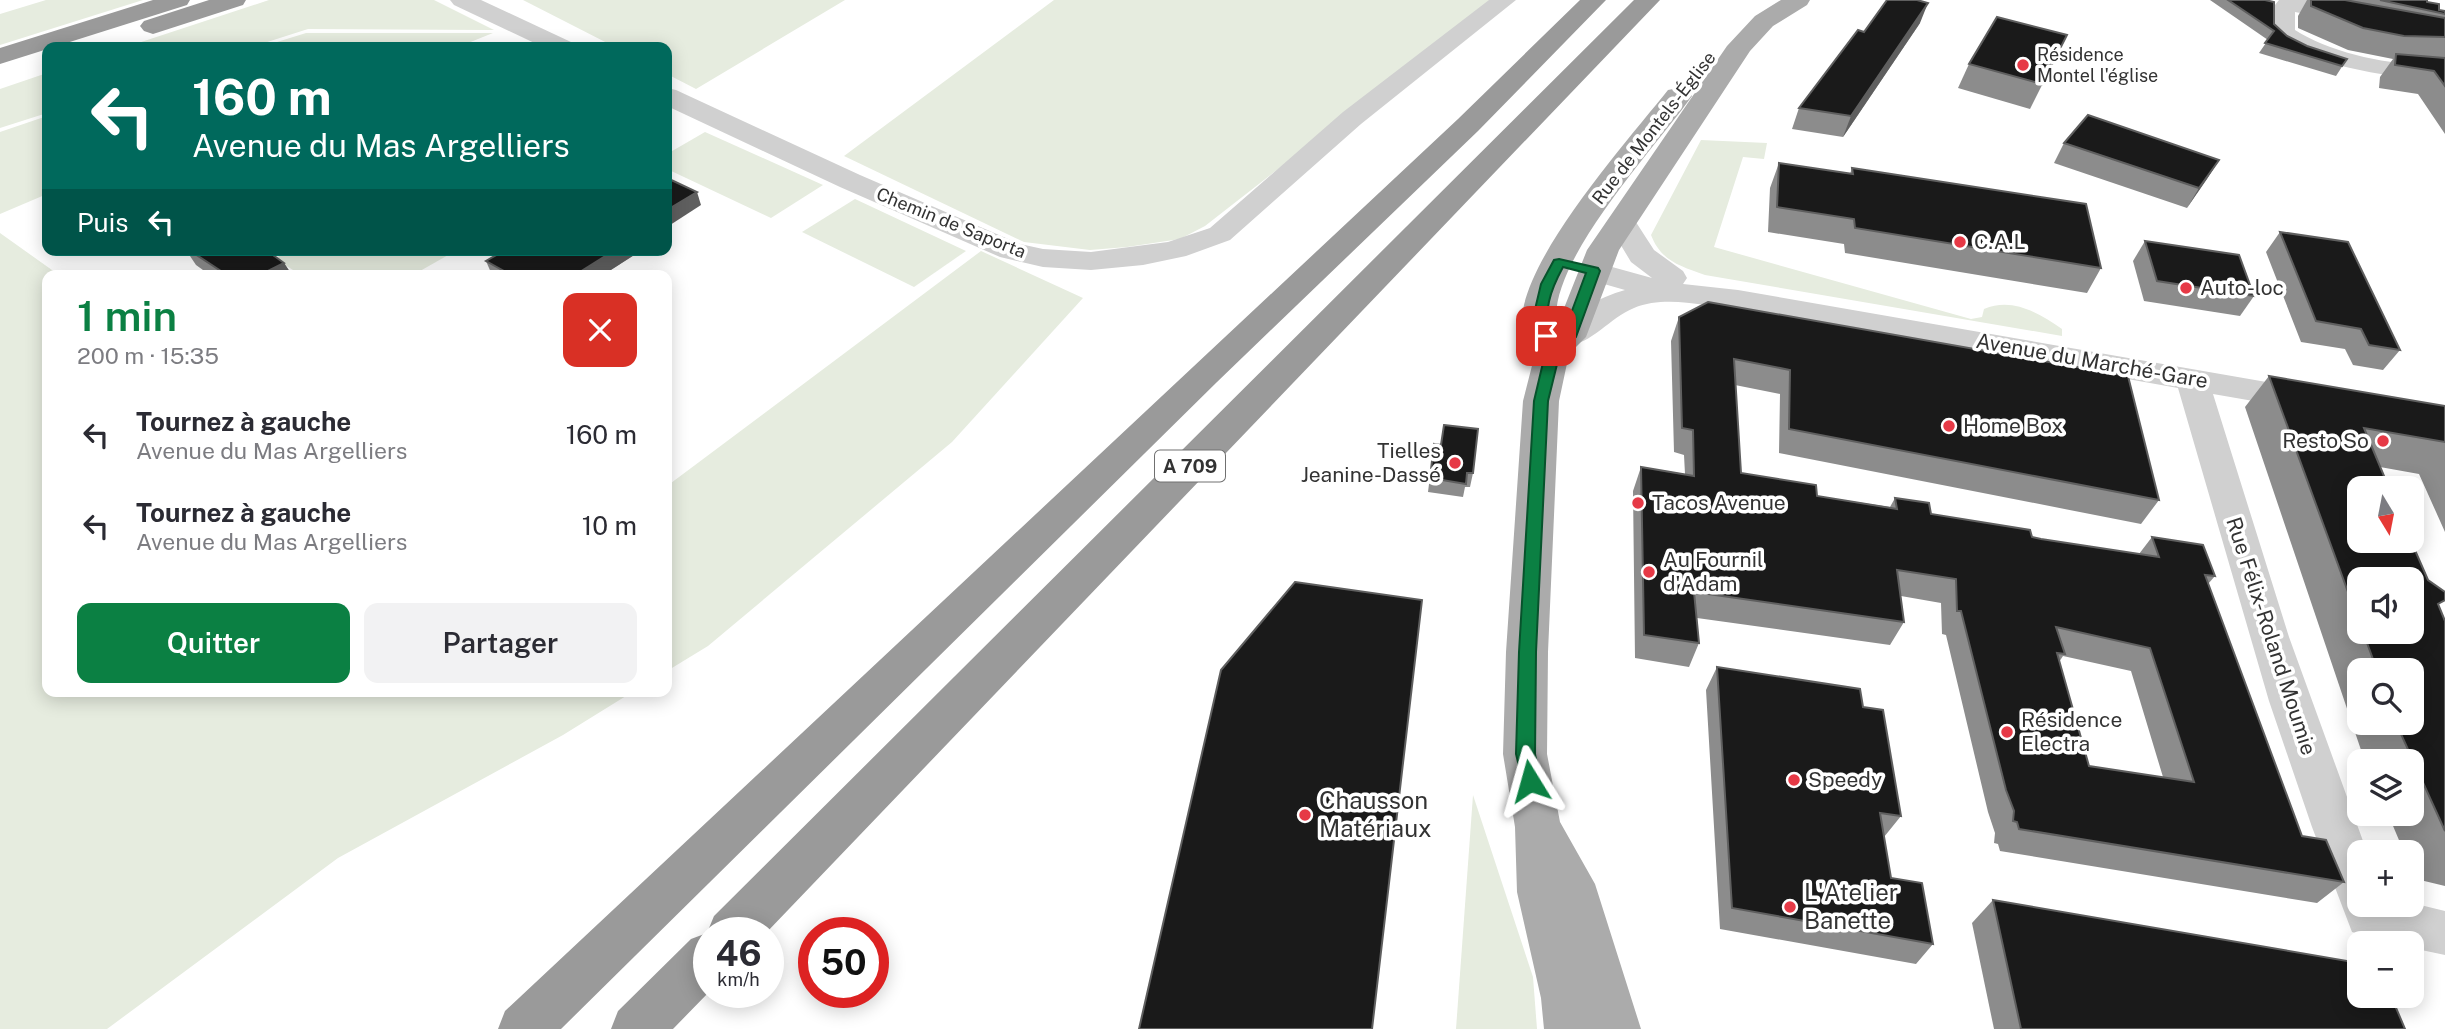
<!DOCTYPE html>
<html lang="fr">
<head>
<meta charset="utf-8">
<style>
  body { margin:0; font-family:"Public Sans",sans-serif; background:#f2f2f3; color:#2b2b33; height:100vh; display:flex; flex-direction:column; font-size:26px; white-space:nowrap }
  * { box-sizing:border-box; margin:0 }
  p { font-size:23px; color:#7c7c81 }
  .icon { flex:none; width:38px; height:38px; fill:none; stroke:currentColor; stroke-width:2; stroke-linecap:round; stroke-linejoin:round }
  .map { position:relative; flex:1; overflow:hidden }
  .panel { position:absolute; left:42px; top:270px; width:630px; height:427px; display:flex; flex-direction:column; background:#fff; border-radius:14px; box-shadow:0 4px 18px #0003 }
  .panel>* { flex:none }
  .banner { position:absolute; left:42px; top:42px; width:630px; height:214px; border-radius:14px; box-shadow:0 4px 18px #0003; background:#00695c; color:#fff; overflow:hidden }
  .needle { width:46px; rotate:170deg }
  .tools { position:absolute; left:2347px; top:476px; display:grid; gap:14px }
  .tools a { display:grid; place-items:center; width:77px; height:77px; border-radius:14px; background:#fff; box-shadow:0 4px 18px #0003; font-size:35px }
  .speed { position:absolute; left:693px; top:917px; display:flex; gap:14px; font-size:35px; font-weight:700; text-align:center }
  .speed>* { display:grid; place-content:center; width:91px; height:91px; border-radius:50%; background:#fff; box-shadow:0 4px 18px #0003; line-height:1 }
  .speed small { font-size:18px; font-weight:400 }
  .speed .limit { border:10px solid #d22; background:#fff; color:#111 }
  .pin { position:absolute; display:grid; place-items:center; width:60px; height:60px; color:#fff; margin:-30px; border-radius:14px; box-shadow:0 4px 10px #0006 }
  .me { position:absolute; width:77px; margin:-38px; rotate:352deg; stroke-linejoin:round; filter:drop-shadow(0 0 5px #0008) }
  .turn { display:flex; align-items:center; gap:24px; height:147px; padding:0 35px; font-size:32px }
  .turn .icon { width:91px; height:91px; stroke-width:2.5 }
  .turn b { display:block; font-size:49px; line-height:60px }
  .then { display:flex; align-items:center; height:66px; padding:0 35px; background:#0003; gap:14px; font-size:26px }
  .round { display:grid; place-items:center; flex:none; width:74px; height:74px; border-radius:14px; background:#f2f2f3 }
  .headline { display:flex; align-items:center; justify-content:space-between; height:119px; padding:0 35px }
  h1 { font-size:42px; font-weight:600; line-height:52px; color:#0b8043 }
  .action { display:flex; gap:14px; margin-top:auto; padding:14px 35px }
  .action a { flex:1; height:80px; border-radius:14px; background:#0b8043; color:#fff; font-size:28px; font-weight:600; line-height:80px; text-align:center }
  .action a+a { background:#f2f2f3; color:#2b2b33 }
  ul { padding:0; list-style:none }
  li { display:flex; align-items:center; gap:21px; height:91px; padding:0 35px }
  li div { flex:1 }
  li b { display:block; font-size:26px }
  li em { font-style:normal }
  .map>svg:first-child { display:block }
</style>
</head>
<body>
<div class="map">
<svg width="2445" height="1029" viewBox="0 0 2445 1029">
  <rect width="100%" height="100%" fill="#fff"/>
  <g fill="#e6ecdf">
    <polygon points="46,0 143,0 0,45 0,14"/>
    <polygon points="269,0 434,0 494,30 308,29 252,47 126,47"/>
    <polygon points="523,0 845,0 696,89 667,74 667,47 615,47"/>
    <polygon points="1054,0 1495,0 1205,226 1180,239 1127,247 1090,250 1024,242 844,156"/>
    <polygon points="306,33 493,33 458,47 261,47"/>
    <polygon points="47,73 47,113 0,128 0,89"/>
    <polygon points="47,116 47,194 0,214 0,132"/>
    <polygon points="705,132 823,185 771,218 667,169 667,154"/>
    <path d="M1701 140 1767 143 1764 159 1743 157 1714 247 1971 319 1982 317 1984 309C2013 297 2038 313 2062 329V336L1705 275C1680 266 1661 261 1651 235Z"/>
    <polygon points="855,199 966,251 914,287 802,232"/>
    <polygon points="0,233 59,275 47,275 47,691 634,691 563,735 338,858 107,1029 0,1029"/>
    <polygon points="282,250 457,250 413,275 301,275 277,260"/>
    <polygon points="981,251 1083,298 952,442 708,646 667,671 667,486"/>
    <polygon points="1473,795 1533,977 1537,1029 1456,1029"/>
  </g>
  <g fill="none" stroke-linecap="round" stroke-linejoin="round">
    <g fill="#d0d0d0" fill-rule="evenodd">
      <polygon points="450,0 481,0 571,42 574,47 543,47 454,5"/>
      <polygon points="1489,0 1516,0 1361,124 1230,240 1186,256 1143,265 1091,270 1043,267 1000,257 840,187 667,106 667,88 676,90 860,175 1020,244 1043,249 1091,252 1168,242 1210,228 1343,112"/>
      <path d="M2279 0H2317L2445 27V41L2295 12V30C2332 54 2401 69 2445 63V79C2410 83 2291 62 2271 33V10Z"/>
      <path d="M1622 213 1632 216 1654 250 1683 271 1687 278 1683 284 1738 290 2318 391 2323 399 2318 407 2306 410 2213 394 2289 637 2367 852H2359V905L2412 903 2445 911V955L2412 948V943H2392L2352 932 2312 827 2269 701 2178 388 1738 310C1705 306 1666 295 1634 308 1608 318 1586 352 1558 344L1553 337C1568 314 1600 297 1625 290L1583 278 1579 271 1583 264 1594 262 1652 278 1631 262 1607 222 1612 216Z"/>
    </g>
    <path fill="#ababab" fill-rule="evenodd" d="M1781 0H1810L1807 5 1773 26 1750 51 1619 250 1586 337 1569 354 1559 401 1548 652 1547 754 1560 822 1595 884 1641 1029H1544L1541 998 1517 892 1515 827 1503 754 1506 652 1523 401 1536 350C1531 341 1522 331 1522 321 1522 259 1629 139 1668 90L1678 88 1688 90 1692 96C1657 146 1545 264 1557 326L1587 250 1727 46 1755 16Z"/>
    <g fill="#9a9a9a" fill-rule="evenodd">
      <polygon points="153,0 190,0 187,5 0,64 0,48"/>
      <polygon points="209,0 246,0 243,5 153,34 144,31 140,26 144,21"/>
      <polygon points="1580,0 1606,0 1478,131 1217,382 561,1029 498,1029 505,1011 1458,119"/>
      <polygon points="1634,0 1660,0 766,933 709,933 709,992 673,1029 611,1029 618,1011 691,939 707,933 714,916"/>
    </g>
  </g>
  <g fill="#8c8c8c" fill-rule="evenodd">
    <polygon points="2210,0 2265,0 2274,24 2287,36 2307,46 2347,59 2336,76 2259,53 2268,40"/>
    <polygon points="2307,0 2427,0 2427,2 2439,10 2445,11 2445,134 2418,94 2379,88 2380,77 2393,59 2348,50 2298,28 2298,16"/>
    <polygon points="1920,23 1843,137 1792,129 1799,108 1864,32"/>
    <polygon points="2067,35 2030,109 1958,88 1969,64"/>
    <polygon points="2064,143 2219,160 2187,208 2054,163"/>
    <polygon points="1779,163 1850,174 1852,168 2101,268 2087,293 1845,253 1844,244 1768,232 1770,188"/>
    <polygon points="2280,232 2400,350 2383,370 2353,365 2345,349 2301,342 2266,252"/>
    <polygon points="2145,241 2254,296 2240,316 2144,301 2133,261"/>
    <polygon points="186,250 269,250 267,251 284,263 292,275 210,275 196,265"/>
    <polygon points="642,250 603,275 492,275 486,261"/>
    <path d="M1679 317 2159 500 2141 524 1779 453 1780 394 1735 385 1741 473 1817 496 1890 507 1895 498 1931 514 2041 539 2139 554 2152 537 2215 576 2208 584 2302 836 2344 882 2317 903 2000 851 1998 844 1994 843 1995 833 1988 812 1946 635 1942 634 1941 603 1901 596 1904 622 1890 645 1697 618 1699 643 1689 667 1635 658 1633 491 1641 467 1685 474 1684 455 1674 452 1671 341ZM2063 656 2131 671 2163 777 2089 766 2059 662Z"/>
    <path d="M2269 376 2445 406V532L2419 474 2380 467 2445 621V886L2416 879 2412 870V852H2404L2388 814H2412V761H2366L2361 750 2245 407ZM2359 579 2412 632H2359ZM2359 670H2412V723H2359Z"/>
    <polygon points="1434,444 1473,473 1470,487 1465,487 1463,497 1428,492"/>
    <polygon points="1717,667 1863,707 1901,816 1884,837 1891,878 1933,944 1916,964 1720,929 1706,690"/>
    <polygon points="1993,900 2405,1029 1994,1029 1972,923"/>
  </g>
  <g fill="#5f5f5f">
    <polygon points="1928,3 1920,23 1843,137 1851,116"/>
    <polygon points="2219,160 2207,179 2187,208 2199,188"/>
    <polygon points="697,192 701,205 667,227 667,210"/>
    <polygon points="615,250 642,250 603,275 575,275"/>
    <polygon points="284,263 292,275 260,275"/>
  </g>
  <g fill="#1a1a1a" stroke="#5f5f5f" stroke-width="2" fill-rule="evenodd">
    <polygon points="1887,0 1917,0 1928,3 1851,116 1799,108 1858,30 1864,32"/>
    <polygon points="2228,0 2265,0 2274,2 2274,24 2287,36 2307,46 2347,59 2342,66 2265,43 2274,31"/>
    <polygon points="2311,0 2345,0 2445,18 2445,37 2404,36 2363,28 2311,6"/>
    <polygon points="2380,0 2427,0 2427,2 2439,4 2439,10 2445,11 2445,14"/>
    <polygon points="1997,17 2067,35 2042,84 1969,64"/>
    <polygon points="2396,54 2445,58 2445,86 2434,71 2395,65"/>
    <polygon points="2088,115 2219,160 2199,188 2064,143"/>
    <polygon points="1779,163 1853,174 1852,168 2086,204 2101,268 1855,228 1854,219 1777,207"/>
    <polygon points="667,178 697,192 667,210"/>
    <polygon points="2280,232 2348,242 2400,350 2369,345 2361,329 2316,321"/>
    <polygon points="2145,241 2239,255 2254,296 2157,281"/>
    <polygon points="189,250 266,250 284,263 260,275 227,275"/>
    <polygon points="505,250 615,250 575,275 511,275 486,261"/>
    <path d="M1708 302 2128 376 2159 500 1789 429 1790 370 1734 359 1741 473 1816 485 1817 496 1897 509 1895 498 1929 503 1931 514 2030 530 2032 537 2041 539 2159 557 2152 537 2203 545 2215 576 2205 575 2302 836 2326 840 2344 882 2019 829 2017 822 2013 821 2014 811 2006 790 1961 611H1957L1956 579 1897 570 1904 622 1694 592 1699 643 1644 635 1641 467 1694 476 1693 430 1682 428 1679 317ZM2056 627 2150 648 2194 782 2089 766 2057 653 2065 654Z"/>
    <polygon points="2269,376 2445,406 2445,442 2364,428 2389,488 2359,488 2359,541 2411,541 2428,580 2445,592 2445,600 2438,604 2445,621 2445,831 2396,723 2412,723 2412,670 2377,670 2363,632 2412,632 2412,579 2359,579 2359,622"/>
    <polygon points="1444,425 1478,429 1473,473 1467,473 1466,484 1430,478 1434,444 1441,445"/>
    <polygon points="1295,582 1422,600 1372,1029 1139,1029 1221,670"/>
    <polygon points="1717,667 1860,689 1863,707 1883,710 1901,816 1880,813 1891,878 1922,883 1933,944 1732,908"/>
    <polygon points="1993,900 2359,963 2359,996 2391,996 2405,1029 2021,1029"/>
  </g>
  <path fill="#0b8043" stroke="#07532c" stroke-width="2" d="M1559 259 1598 268 1600 271 1576 337 1560 352 1548 401 1536 652 1535 754 1540 781 1537 787 1530 789 1524 787 1516 754 1519 652 1534 401 1546 350 1563 335 1586 273 1563 267C1551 289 1541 314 1553 336L1546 340 1541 339 1532 322 1541 284 1554 260Z"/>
  <g fill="#e63946" stroke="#fff" stroke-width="2.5">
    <circle cx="2023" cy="65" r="7"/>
    <circle cx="1960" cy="242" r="7"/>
    <circle cx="2186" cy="288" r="7"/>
    <circle cx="1949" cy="426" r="7"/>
    <circle cx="2383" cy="441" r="7"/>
    <circle cx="1455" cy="463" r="7"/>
    <circle cx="1638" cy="503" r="7"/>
    <circle cx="1649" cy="572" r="7"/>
    <circle cx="2007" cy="732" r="7"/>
    <circle cx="1794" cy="780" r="7"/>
    <circle cx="1305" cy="815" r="7"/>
    <circle cx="1790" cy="907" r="7"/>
  </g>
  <g text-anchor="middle" stroke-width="7" stroke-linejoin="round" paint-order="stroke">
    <g font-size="18" fill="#333" stroke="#fff" text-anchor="start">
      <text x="2037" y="61">Résidence<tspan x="2037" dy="21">Montel l'église</tspan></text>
    </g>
    <g font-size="18" fill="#333" stroke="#fff">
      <text transform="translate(1654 128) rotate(-52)" y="6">Rue de Montels-Église</text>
      <text transform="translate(951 223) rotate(22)" y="6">Chemin de Saporta</text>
    </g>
    <rect fill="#fff" stroke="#707070" stroke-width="2" x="1155" y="450.5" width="70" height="31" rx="5"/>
    <g font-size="19" font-weight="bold" fill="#333">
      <text x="1190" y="473">A 709</text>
    </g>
    <g font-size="21" fill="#333" stroke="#fff" text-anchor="start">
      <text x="1974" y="249">C.A.L</text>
      <text x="2200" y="295">Auto-loc</text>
      <text x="1963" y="433">Home Box</text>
      <text x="2369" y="448" text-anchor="end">Resto So</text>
      <text x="1441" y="458" text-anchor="end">Tielles<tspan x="1441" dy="24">Jeanine-Dassé</tspan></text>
      <text x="1652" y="510">Tacos Avenue</text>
      <text x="1663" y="567">Au Fournil<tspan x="1663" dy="24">d'Adam</tspan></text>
      <text x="2021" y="727">Résidence<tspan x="2021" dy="24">Electra</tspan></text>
      <text x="1808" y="787">Speedy</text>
    </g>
    <g font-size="21" fill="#333" stroke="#fff">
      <text transform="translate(2092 361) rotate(10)" y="7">Avenue du Marché-Gare</text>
      <text transform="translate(2271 636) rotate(72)" y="7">Rue Félix-Roland Moumie</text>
    </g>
    <g font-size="24" fill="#333" stroke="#fff" text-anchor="start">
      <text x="1319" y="809">Chausson<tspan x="1319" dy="28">Matériaux</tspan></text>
      <text x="1804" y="901">L'Atelier<tspan x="1804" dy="28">Banette</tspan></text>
    </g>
  </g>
</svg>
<div class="tools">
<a><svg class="needle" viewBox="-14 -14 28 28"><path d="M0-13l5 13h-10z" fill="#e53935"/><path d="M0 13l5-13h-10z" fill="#7c7c81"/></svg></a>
<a><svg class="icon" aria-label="sound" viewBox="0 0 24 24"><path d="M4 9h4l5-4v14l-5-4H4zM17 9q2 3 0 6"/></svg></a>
<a><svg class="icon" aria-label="search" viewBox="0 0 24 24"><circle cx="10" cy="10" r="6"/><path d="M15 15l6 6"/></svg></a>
<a><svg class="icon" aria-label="layers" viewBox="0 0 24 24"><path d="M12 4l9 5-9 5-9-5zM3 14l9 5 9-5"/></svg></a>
<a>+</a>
<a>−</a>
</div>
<div class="speed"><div>46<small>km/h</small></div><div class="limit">50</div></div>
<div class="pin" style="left:1546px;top:336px;background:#d93025"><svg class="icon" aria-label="arrive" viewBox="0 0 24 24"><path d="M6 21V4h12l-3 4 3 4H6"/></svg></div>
<svg class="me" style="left:1530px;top:781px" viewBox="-20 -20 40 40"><path d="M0-17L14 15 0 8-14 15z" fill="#0b8043" stroke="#fff" stroke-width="4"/></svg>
<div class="banner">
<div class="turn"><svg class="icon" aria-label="left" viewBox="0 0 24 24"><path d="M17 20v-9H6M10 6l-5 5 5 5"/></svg><div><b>160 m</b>Avenue du Mas Argelliers</div></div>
<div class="then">Puis<svg class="icon" aria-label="left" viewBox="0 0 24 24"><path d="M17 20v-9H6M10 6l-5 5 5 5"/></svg></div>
</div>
<section class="panel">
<div class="headline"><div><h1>1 min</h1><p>200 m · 15:35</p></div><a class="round" style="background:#d93025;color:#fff"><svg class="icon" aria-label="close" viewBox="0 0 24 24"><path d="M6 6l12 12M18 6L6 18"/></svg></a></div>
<ul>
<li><svg class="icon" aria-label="left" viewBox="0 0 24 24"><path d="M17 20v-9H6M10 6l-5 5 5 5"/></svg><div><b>Tournez à gauche</b><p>Avenue du Mas Argelliers</p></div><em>160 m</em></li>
<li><svg class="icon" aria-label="left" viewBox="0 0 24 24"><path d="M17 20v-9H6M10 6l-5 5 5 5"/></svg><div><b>Tournez à gauche</b><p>Avenue du Mas Argelliers</p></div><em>10 m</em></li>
</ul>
<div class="action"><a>Quitter</a><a>Partager</a></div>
</section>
</div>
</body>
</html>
